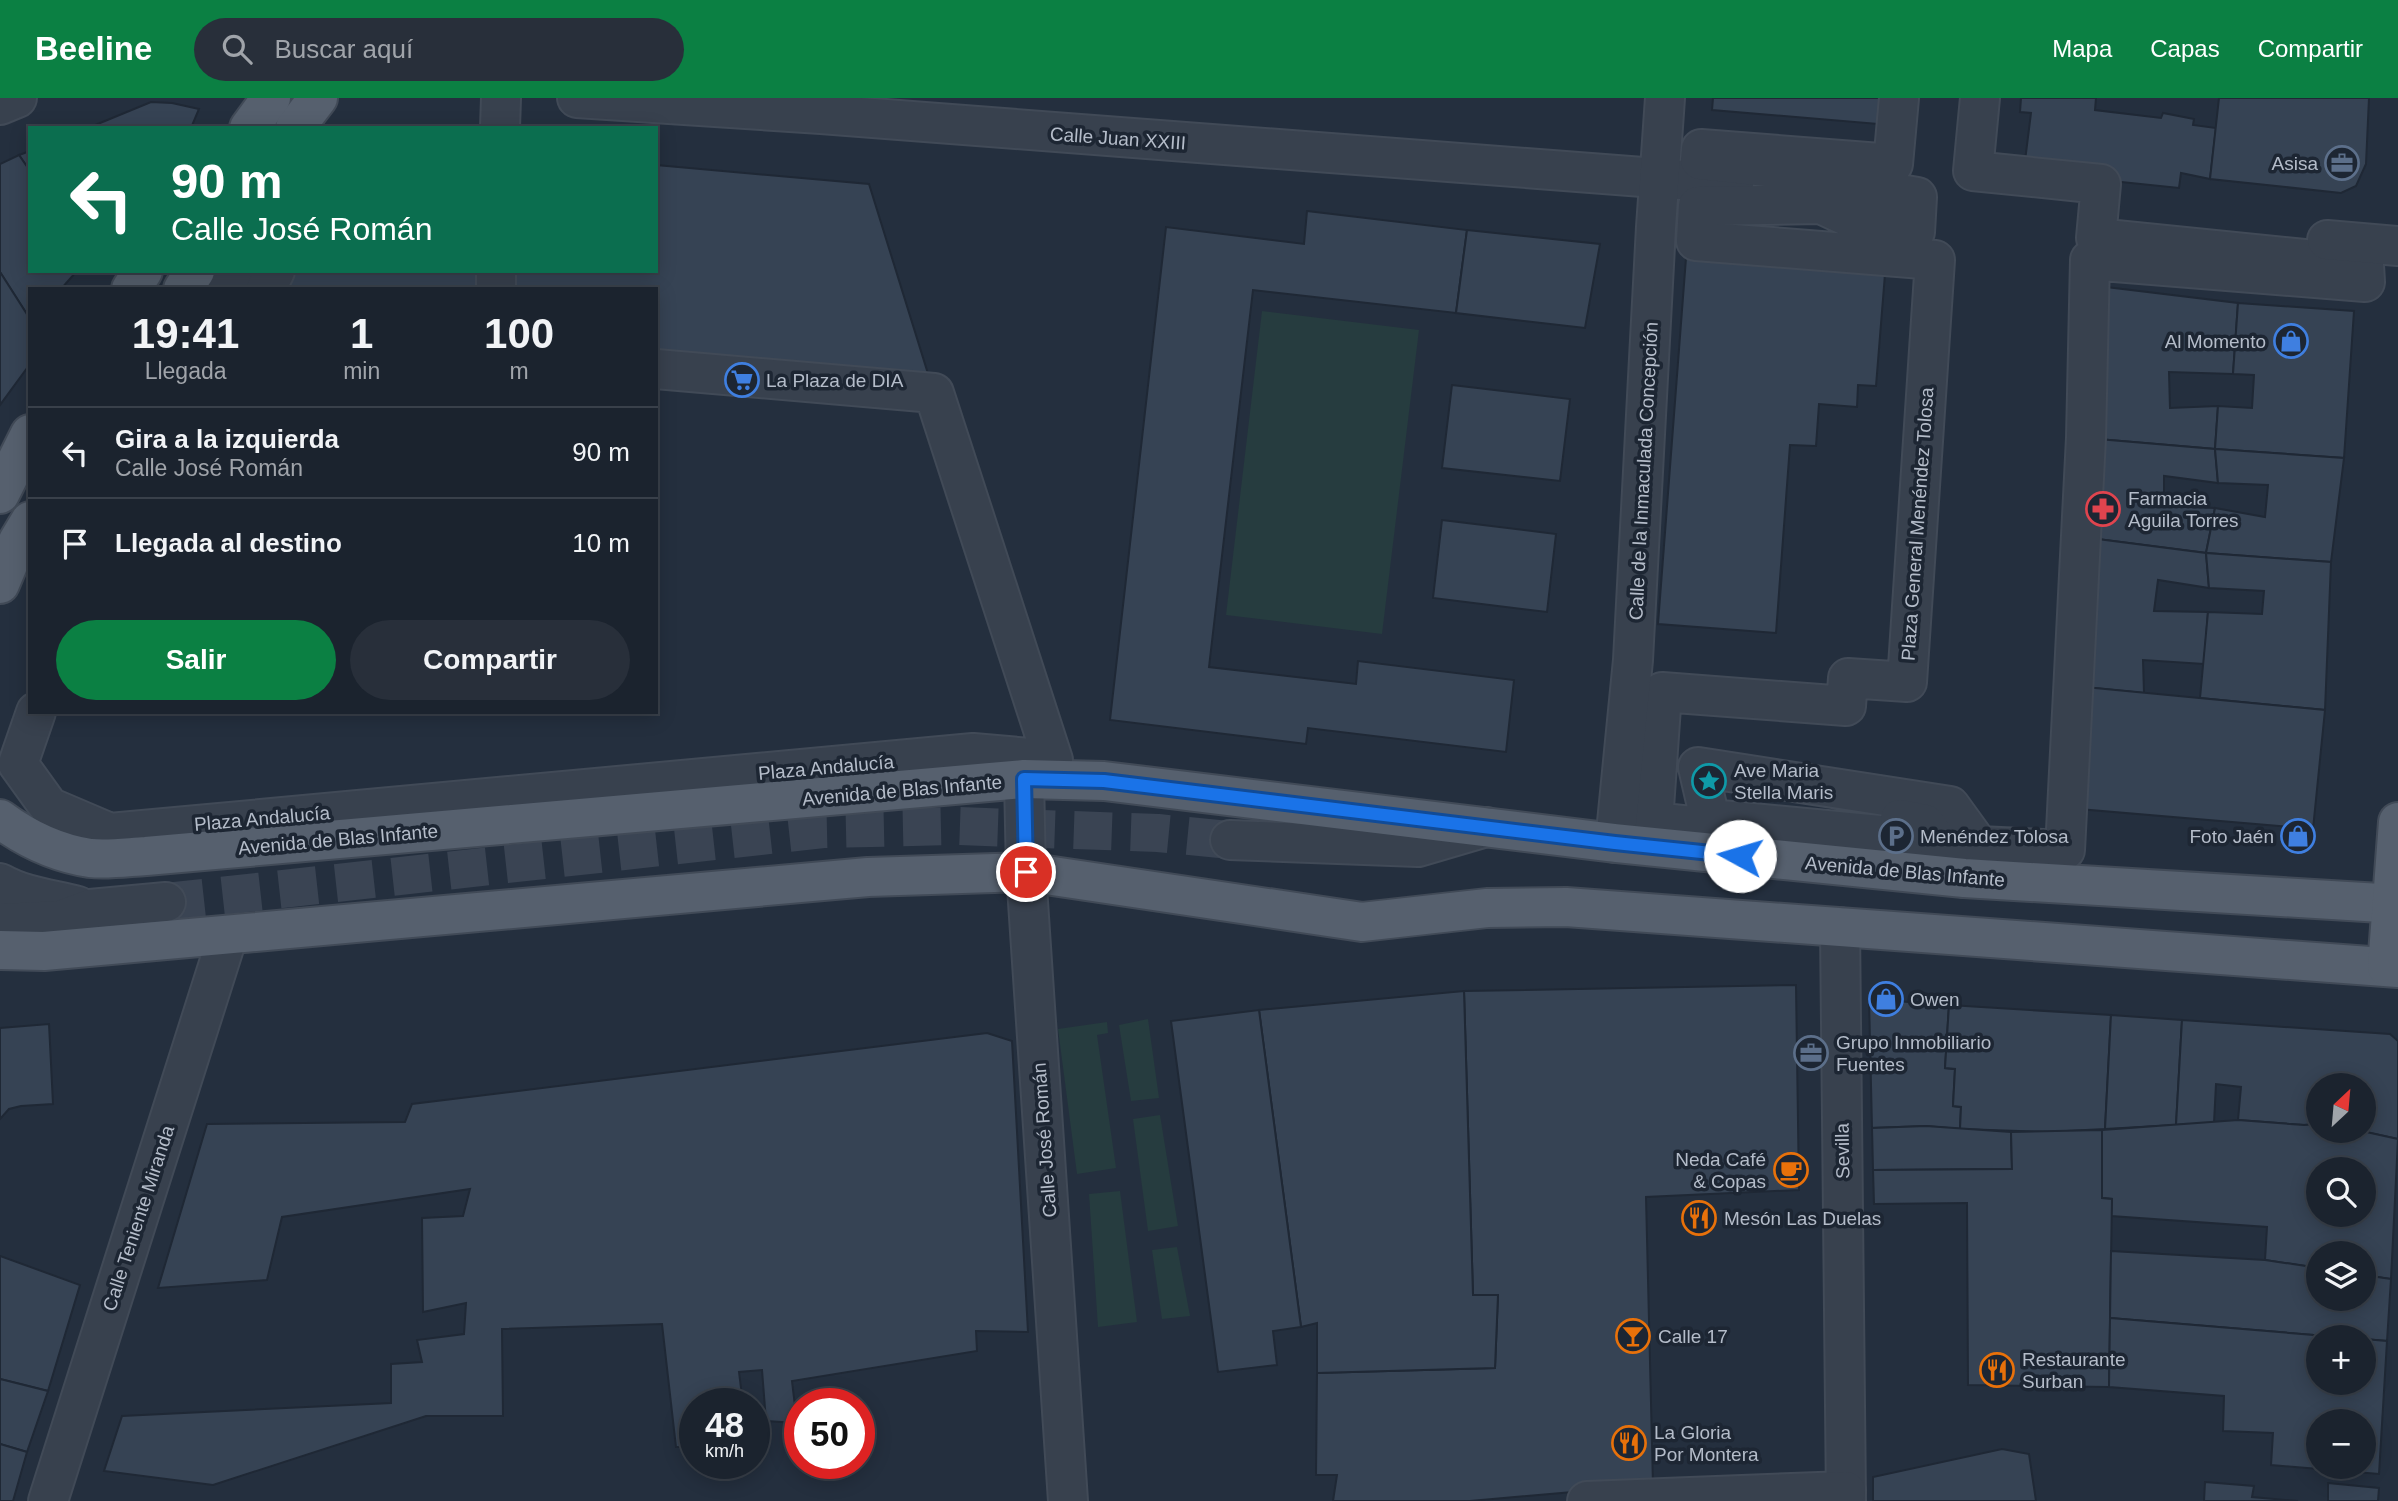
<!DOCTYPE html>
<html lang="es">
<head>
<meta charset="utf-8">
<style>
  body { margin:0; font-family:Helvetica,sans-serif; background:#282f3a; color:#f1f3f6; height:100vh; display:flex; flex-direction:column; font-size:26px; white-space:nowrap }
  * { box-sizing:border-box; margin:0 }
  p { font-size:23px; color:#a0a4aa }
  .icon { flex:none; width:38px; height:38px; fill:none; stroke:currentColor; stroke-width:2; stroke-linecap:round; stroke-linejoin:round }
  .map { position:relative; flex:1; overflow:hidden }
  .details { position:absolute; left:28px; top:189px; width:630px; height:427px; display:flex; flex-direction:column; background:#1b232e; border-radius:0px; box-shadow:0 4px 18px #0003,0 0 0 2px #39404a }
  .details>* { flex:none }
  .banner { position:absolute; left:28px; top:28px; width:630px; height:147px; border-radius:0px; box-shadow:0 4px 18px #0003,0 0 0 2px #39404a; background:#0b6e4f; color:#fff; overflow:hidden }
  .needle { width:46px; rotate:26deg }
  .tools { position:absolute; left:2306px; top:975px; display:grid; gap:14px }
  .tools a { display:grid; place-items:center; width:70px; height:70px; border-radius:50%; background:#1b232e; box-shadow:0 4px 18px #0003,0 0 0 2px #39404a; font-size:35px }
  .speed { position:absolute; left:679px; top:1290px; display:flex; gap:14px; font-size:35px; font-weight:700; text-align:center }
  .speed>* { display:grid; place-content:center; width:91px; height:91px; border-radius:50%; background:#1b232e; box-shadow:0 4px 18px #0003,0 0 0 2px #39404a; line-height:1 }
  .speed small { font-size:18px; font-weight:400 }
  .speed .limit { border:10px solid #d22; background:#fff; color:#111 }
  .pin { position:absolute; display:grid; place-items:center; width:60px; height:60px; color:#fff; margin:-30px; border:4px solid #fff; border-radius:50%; box-shadow:0 2px 7px #0007 }
  .me { position:absolute; width:77px; margin:-38px; rotate:276deg; stroke-linejoin:round; filter:drop-shadow(0 0 5px #0008) }
  .turn { display:flex; align-items:center; gap:24px; height:147px; padding:0 28px; font-size:32px }
  .turn .icon { width:91px; height:91px; stroke-width:2.5 }
  .turn b { display:block; font-size:49px; line-height:60px }
  .eta { display:flex; justify-content:space-evenly; align-items:center; height:119px; text-align:center }
  .eta b { font-size:42px; font-weight:700; line-height:49px }
  .button { display:flex; gap:14px; margin-top:auto; padding:14px 28px }
  .button a { flex:1; height:80px; border-radius:42px; background:#0b8043; color:#fff; font-size:28px; font-weight:700; line-height:80px; text-align:center }
  .button a+a { background:#282f3a; color:#f1f3f6 }
  ul { padding:0; list-style:none }
  li { display:flex; align-items:center; gap:21px; height:91px; padding:0 28px; border-top:2px solid #39404a }
  li div { flex:1 }
  li b { display:block; font-size:26px }
  li em { font-style:normal }
  header { display:flex; align-items:center; gap:42px; box-sizing:border-box; height:98px; padding:0 35px; background:#0b8043; color:#fff }
  header strong { font-size:33px }
  nav { display:flex; gap:38px; margin-inline-start:auto; font-size:24px }
  .search { width:490px; height:63px; background:#282f3a; display:flex; align-items:center; gap:18px; box-sizing:border-box; padding:0 24px; border-radius:38px; color:#a0a4aa; font-size:26px }
  .map>svg:first-child { display:block }
</style>
</head>
<body>
<header>
<strong>Beeline</strong>
<div class="search"><svg class="icon" aria-label="search" viewBox="0 0 24 24"><circle cx="10" cy="10" r="6"/><path d="M15 15l6 6"/></svg>Buscar aquí</div>
<nav><a>Mapa</a><a>Capas</a><a>Compartir</a></nav>
</header>
<div class="map">
<svg width="2398" height="1403" viewBox="0 0 2398 1403">
  <rect width="100%" height="100%" fill="#242f3e"/>
  <g fill="#263c3f">
    <polygon points="1262,213 1419,232 1382,536 1226,517"/>
    <polygon points="1148,921 1159,1000 1131,1003 1119,927"/>
    <polygon points="1107,924 1108,935 1097,937 1116,1070 1077,1076 1058,931"/>
    <polygon points="1160,1017 1178,1128 1148,1133 1133,1021"/>
    <polygon points="1120,1093 1137,1224 1098,1229 1089,1096"/>
    <polygon points="1177,1149 1190,1218 1162,1221 1152,1152"/>
  </g>
  <g fill="#364354" stroke="#1f2835" stroke-width="2" fill-rule="evenodd">
    <polygon points="1713,0 1880,0 1878,26 1712,12"/>
    <polygon points="2021,0 2096,0 2095,12 2161,20 2163,15 2194,21 2193,27 2216,30 2210,81 2181,75 2179,90 2073,79 2025,63 2031,15 2020,14"/>
    <polygon points="2219,0 2369,0 2366,66 2356,88 2341,95 2210,81"/>
    <polygon points="151,4 172,5 199,11 191,30 88,30"/>
    <polygon points="30,53 30,73 19,57"/>
    <polygon points="19,57 30,73 30,173 77,173 61,191 30,191 30,221 0,174 0,66"/>
    <polygon points="656,67 869,86 934,295 656,271 656,191 266,191 275,173 656,173"/>
    <polygon points="1307,113 1467,132 1456,215 1253,192 1209,569 1356,586 1358,563 1514,582 1506,654 1308,630 1306,646 1110,622 1166,129 1304,146"/>
    <polygon points="1467,132 1600,146 1585,230 1456,215"/>
    <polygon points="1686,160 1885,176 1876,288 1858,287 1857,309 1819,306 1816,348 1790,347 1776,535 1658,526"/>
    <polygon points="0,174 30,221 30,266 0,307"/>
    <polygon points="2106,189 2238,205 2233,276 2169,274 2170,310 2218,308 2215,351 2086,340"/>
    <polygon points="2238,205 2354,213 2344,360 2215,351 2218,308 2252,310 2254,277 2233,276"/>
    <polygon points="1452,287 1570,301 1560,383 1442,370"/>
    <polygon points="2086,340 2215,351 2218,385 2164,378 2164,408 2215,410 2206,455 2082,439"/>
    <polygon points="2215,351 2344,360 2331,464 2206,455 2215,410 2265,419 2268,387 2218,385"/>
    <polygon points="1442,422 1556,436 1547,514 1433,500"/>
    <polygon points="2082,439 2206,455 2209,490 2158,482 2154,513 2208,514 2204,566 2143,562 2144,595 2074,588"/>
    <polygon points="2206,455 2331,464 2325,612 2200,600 2208,514 2262,516 2264,493 2209,490"/>
    <polygon points="2074,588 2325,612 2313,731 2067,710"/>
    <polygon points="1796,887 1799,1092 1646,1099 1653,1387 1470,1403 1333,1403 1337,1377 1316,1377 1317,1275 1495,1270 1498,1197 1473,1197 1464,893"/>
    <polygon points="1464,893 1473,1197 1498,1197 1495,1270 1317,1275 1317,1225 1301,1229 1259,912"/>
    <polygon points="1869,901 1949,907 1945,970 1955,971 1953,1008 1961,1009 1960,1031 1926,1028 1872,1030"/>
    <polygon points="1949,907 2111,917 2105,1031 2048,1034 1960,1031 1961,1009 1953,1008 1955,971 1945,970"/>
    <polygon points="1259,912 1301,1229 1273,1233 1277,1267 1218,1274 1171,923"/>
    <polygon points="2111,917 2182,922 2176,1027 2105,1031"/>
    <polygon points="2182,922 2390,936 2398,943 2398,1041 2357,1032 2364,1032 2364,987 2319,987 2319,1026 2304,1027 2238,1022 2241,989 2216,986 2214,1025 2176,1027"/>
    <polygon points="49,926 53,1006 21,1008 9,1011 0,1021 0,930"/>
    <polygon points="987,935 1012,943 1028,1234 976,1233 977,1253 792,1283 797,1325 766,1323 762,1272 739,1274 743,1306 695,1306 695,1349 676,1349 662,1226 502,1231 503,1318 426,1318 213,1387 104,1373 122,1318 391,1305 391,1266 422,1264 417,1242 464,1236 466,1205 423,1214 422,1120 463,1118 470,1091 282,1119 267,1182 158,1190 207,1026 405,1024 412,1006"/>
    <path d="M2238 1022 2304 1027 2319 1026V1032H2357L2398 1041 2391 1181 2364 1177V1155H2319V1170L2265 1162 2267 1129 2111 1118 2112 1101 2102 1100V1032ZM2319 1071H2364V1116H2319Z"/>
    <polygon points="1926,1028 2011,1034 2012,1071 1873,1072 1872,1030"/>
    <polygon points="2102,1032 2102,1100 2112,1101 2109,1289 1968,1287 1967,1105 1874,1106 1873,1072 2012,1071 2011,1034"/>
    <polygon points="2111,1153 2265,1162 2319,1170 2319,1200 2364,1200 2364,1177 2391,1181 2387,1243 2364,1241 2364,1239 2338,1239 2110,1220"/>
    <polygon points="0,1158 80,1187 48,1293 0,1281"/>
    <path d="M2110 1220 2338 1239H2319V1284H2364V1241L2387 1243 2379 1376 2271 1367 2273 1335 2223 1333 2224 1298 2109 1289ZM2319 1323H2364V1368H2319Z"/>
    <polygon points="0,1281 48,1293 27,1354 0,1346"/>
    <polygon points="0,1346 27,1354 13,1403 0,1403"/>
    <polygon points="2002,1351 2029,1356 2036,1403 1873,1403 1873,1379"/>
    <polygon points="2205,1384 2254,1388 2252,1399 2298,1403 2204,1403"/>
    <polygon points="2328,1385 2379,1390 2378,1403 2328,1403"/>
  </g>
  <g fill="none" stroke-linecap="round" stroke-linejoin="round">
    <polyline stroke="#3a4453" stroke-width="38" stroke-dasharray="38 19" stroke-linecap="butt" points="166,804 823,731 958,728 1158,735 1230,742"/>
    <g stroke="#414a57" stroke-width="42">
      <g id="minor">
        <polyline points="577,0 821,16 1734,86"/>
        <polyline points="1899,0 1893,66 1701,51 1700,62 1841,77 1859,89 1917,99 1915,134 1866,127 1821,106 1698,108 1696,143 1935,162 1907,584 1848,580 1846,608 1662,594 1653,724 1914,751 1911,740 1710,721 1698,669 1950,708 1979,748 2065,752 2086,340 2090,162 2365,184 2364,167 2096,140 2101,86 1973,73 1980,0"/>
        <polyline points="0,7 17,0"/>
        <polyline points="500,30 501,0"/>
        <polyline points="2327,142 2398,148"/>
        <polyline points="225,191 239,173"/>
        <polyline points="266,191 275,173"/>
        <polyline points="496,191 496,173"/>
        <polyline points="36,614 18,666 49,709 110,735 973,655 1053,662 934,295 656,271"/>
        <polyline points="1024,681 1026,774 1068,1403"/>
        <polyline points="1900,721 1925,726 1964,780"/>
        <polyline points="1230,742 1418,749 1486,729"/>
        <polyline points="1615,745 1633,562 1656,129 1665,0"/>
        <path d="M0 785C25 799 51 801 78 808"/>
        <polyline points="0,825 60,822 90,811 166,804"/>
        <polyline points="1840,829 1846,1403"/>
        <polyline points="48,1403 228,837"/>
        <polyline points="1587,1403 1846,1393"/>
      </g>
    </g>
    <g stroke="#414a57" stroke-width="42">
      <g id="major">
        <polyline points="249,30 271,0"/>
        <polyline points="295,30 318,0"/>
        <polyline points="131,191 143,173"/>
        <polyline points="183,191 195,173"/>
        <polyline points="0,396 30,336"/>
        <polyline points="0,486 18,443 30,423"/>
        <path d="M0 721C27 741 57 755 90 760 108 762 128 759 146 758L1024 681 1104 683 1615 745 1964 780 2398 806"/>
        <polyline points="0,852 44,853 868,779 1026,774 1362,824 1487,810 1566,809 2398,870"/>
        <polyline points="2387,869 2398,724"/>
      </g>
    </g>
    <use href="#minor" stroke="#38414e" stroke-width="38"/>
    <use href="#major" stroke="#56606e" stroke-width="38"/>
  </g>
  <g fill="none" stroke-linecap="round" stroke-linejoin="round">
    <g stroke="#114b97" stroke-width="18">
      <polyline id="route" points="1026,774 1024,681 1104,683 1615,745 1740,758"/>
    </g>
    <use href="#route" stroke="#1a73e8" stroke-width="12"/>
  </g>
  <defs>
    <g id="office-ring" transform="scale(1.75)"><circle r="9.5" fill="#1d2633" stroke="#5c6f8a" stroke-width="1.5"/><path d="M-6-3h4V-5.5h4V-3h4V5H-6ZM-1-4.5V-3h2v-1.5ZM-6 0V1H6V0Z" fill="#5c6f8a"/></g>
    <g id="shop-ring" transform="scale(1.75)"><circle r="9.5" fill="#1d2633" stroke="#3f7fe0" stroke-width="1.5"/><path d="M-5-2.5h2.3a2.7 3.5 0 0 1 5.4 0H5L5.5 6h-11ZM-1.5-2.5h3a1.5 2.3 0 0 0-3 0Z" fill="#3f7fe0"/></g>
    <g id="supermarket-ring" transform="scale(1.75)"><circle r="9.5" fill="#1d2633" stroke="#3f7fe0" stroke-width="1.5"/><path d="M-6-5.5h2.5l.6 2H6L4.5 2H-2.5L-4.4-4H-6ZM-1.5 3.2a1.3 1.3 0 1 0 .1 0ZM3 3.2a1.3 1.3 0 1 0 .1 0Z" fill="#3f7fe0"/></g>
    <g id="pharmacy-ring" transform="scale(1.75)"><circle r="9.5" fill="#1d2633" stroke="#e0444e" stroke-width="1.5"/><path d="M-2-6h4v4h4v4h-4v4h-4v-4h-4v-4h4Z" fill="#e0444e"/></g>
    <g id="sight-ring" transform="scale(1.75)"><circle r="9.5" fill="#1d2633" stroke="#0f9aa8" stroke-width="1.5"/><path d="M0-6L1.8-2.2L6-1.7L2.9 1.2L3.7 5.4L0 3.3L-3.7 5.4L-2.9 1.2L-6-1.7L-1.8-2.2Z" fill="#0f9aa8"/></g>
    <g id="parking-ring" transform="scale(1.75)"><circle r="9.5" fill="#1d2633" stroke="#5c6f8a" stroke-width="1.5"/><path d="M-3.5-5.5H1a3.5 3.5 0 0 1 0 7H-1V5.5H-3.5ZM-1-3.4V-.6H.8a1.4 1.4 0 0 0 0-2.8Z" fill="#5c6f8a"/></g>
    <g id="cafe-ring" transform="scale(1.75)"><circle r="9.5" fill="#1d2633" stroke="#e8710a" stroke-width="1.5"/><path d="M-5.5-4.5H6V0H3Q3 3.5 0 3.5H-2.5Q-5.5 3.5-5.5 0ZM3-3.2v2h1.7v-2ZM-6 4.5H4V6H-6Z" fill="#e8710a"/></g>
    <g id="restaurant-ring" transform="scale(1.75)"><circle r="9.5" fill="#1d2633" stroke="#e8710a" stroke-width="1.5"/><path d="M-5-6h1v4h1v-4h1v4h1v-4h1v5L-1.5 .5V6h-2V.5L-5-1ZM5-6V6H3V1.5H1.5Q1.5-4 5-6Z" fill="#e8710a"/></g>
    <g id="bar-ring" transform="scale(1.75)"><circle r="9.5" fill="#1d2633" stroke="#e8710a" stroke-width="1.5"/><path d="M-6-5H6L.8 .8V4.5H3.5V6h-7V4.5H-.8V.8Z" fill="#e8710a"/></g>
  </defs>
  <g fill-rule="evenodd">
    <use href="#office-ring" x="2342" y="65"/>
    <use href="#shop-ring" x="2291" y="243"/>
    <use href="#supermarket-ring" x="742" y="282"/>
    <use href="#pharmacy-ring" x="2103" y="411"/>
    <use href="#sight-ring" x="1709" y="683"/>
    <use href="#parking-ring" x="1896" y="738"/>
    <use href="#shop-ring" x="2298" y="738"/>
    <use href="#shop-ring" x="1886" y="901"/>
    <use href="#office-ring" x="1811" y="955"/>
    <use href="#cafe-ring" x="1791" y="1072"/>
    <use href="#restaurant-ring" x="1699" y="1120"/>
    <use href="#bar-ring" x="1633" y="1238"/>
    <use href="#restaurant-ring" x="1997" y="1272"/>
    <use href="#restaurant-ring" x="1629" y="1345"/>
  </g>
  <g text-anchor="middle" stroke-width="7" stroke-linejoin="round" paint-order="stroke">
    <g font-size="19" fill="#b4bcc9" stroke="#1d2633">
      <text transform="translate(1118 40) rotate(4)" y="7">Calle Juan XXIII</text>
      <text transform="translate(1643 373) rotate(-87)" y="7">Calle de la Inmaculada Concepción</text>
      <text transform="translate(1917 426) rotate(-86)" y="7">Plaza General Menéndez Tolosa</text>
      <text transform="translate(826 669) rotate(-5)" y="7">Plaza Andalucía</text>
      <text transform="translate(902 692) rotate(-5)" y="7">Avenida de Blas Infante</text>
      <text transform="translate(262 720) rotate(-5)" y="7">Plaza Andalucía</text>
      <text transform="translate(338 741) rotate(-5)" y="7">Avenida de Blas Infante</text>
      <text transform="translate(1905 773) rotate(5)" y="7">Avenida de Blas Infante</text>
      <text transform="translate(1044 1042) rotate(-94)" y="7">Calle José Román</text>
      <text transform="translate(1842 1053) rotate(-91)" y="7">Sevilla</text>
      <text transform="translate(138 1120) rotate(-72)" y="7">Calle Teniente Miranda</text>
    </g>
    <g font-size="19" fill="#b4bcc9" stroke="#1d2633" text-anchor="start">
      <text x="2318" y="72" text-anchor="end">Asisa</text>
      <text x="2266" y="250" text-anchor="end">Al Momento</text>
      <text x="766" y="289">La Plaza de DIA</text>
      <text x="2128" y="407">Farmacia<tspan x="2128" dy="22">Aguila Torres</tspan></text>
      <text x="1734" y="679">Ave Maria<tspan x="1734" dy="22">Stella Maris</tspan></text>
      <text x="1920" y="745">Menéndez Tolosa</text>
      <text x="2274" y="745" text-anchor="end">Foto Jaén</text>
      <text x="1910" y="908">Owen</text>
      <text x="1836" y="951">Grupo Inmobiliario<tspan x="1836" dy="22">Fuentes</tspan></text>
      <text x="1766" y="1068" text-anchor="end">Neda Café<tspan x="1766" dy="22">&amp; Copas</tspan></text>
      <text x="1724" y="1127">Mesón Las Duelas</text>
      <text x="1658" y="1245">Calle 17</text>
      <text x="2022" y="1268">Restaurante<tspan x="2022" dy="22">Surban</tspan></text>
      <text x="1654" y="1341">La Gloria<tspan x="1654" dy="22">Por Montera</tspan></text>
    </g>
  </g>
</svg>
<div class="tools">
<a><svg class="needle" viewBox="-14 -14 28 28"><path d="M0-13l5 13h-10z" fill="#e53935"/><path d="M0 13l5-13h-10z" fill="#a0a4aa"/></svg></a>
<a><svg class="icon" aria-label="search" viewBox="0 0 24 24"><circle cx="10" cy="10" r="6"/><path d="M15 15l6 6"/></svg></a>
<a><svg class="icon" aria-label="layers" viewBox="0 0 24 24"><path d="M12 4l9 5-9 5-9-5zM3 14l9 5 9-5"/></svg></a>
<a>+</a>
<a>−</a>
</div>
<div class="speed"><div>48<small>km/h</small></div><div class="limit">50</div></div>
<div class="pin" style="left:1026px;top:774px;background:#d93025"><svg class="icon" aria-label="arrive" viewBox="0 0 24 24"><path d="M6 21V4h12l-3 4 3 4H6"/></svg></div>
<svg class="me" style="left:1740px;top:758px" viewBox="-20 -20 40 40"><circle r="19" fill="#fff"/><path d="M0-13L10 11 0 6-10 11z" fill="#1a73e8"/></svg>
<div class="banner">
<div class="turn"><svg class="icon" aria-label="left" viewBox="0 0 24 24"><path d="M17 20v-9H6M10 6l-5 5 5 5"/></svg><div><b>90 m</b>Calle José Román</div></div>
</div>
<section class="details">
<div class="eta">
<div><b>19:41</b><p>Llegada</p></div>
<div><b>1</b><p>min</p></div>
<div><b>100</b><p>m</p></div>
</div>
<ul>
<li><svg class="icon" aria-label="left" viewBox="0 0 24 24"><path d="M17 20v-9H6M10 6l-5 5 5 5"/></svg><div><b>Gira a la izquierda</b><p>Calle José Román</p></div><em>90 m</em></li>
<li><svg class="icon" aria-label="arrive" viewBox="0 0 24 24"><path d="M6 21V4h12l-3 4 3 4H6"/></svg><div><b>Llegada al destino</b></div><em>10 m</em></li>
</ul>
<div class="button"><a>Salir</a><a>Compartir</a></div>
</section>
</div>
</body>
</html>
